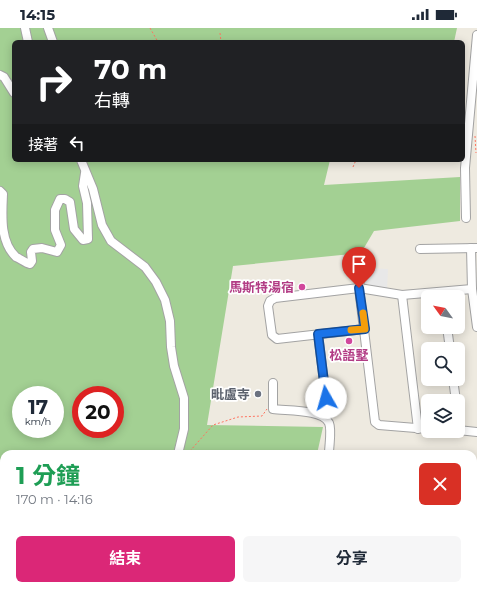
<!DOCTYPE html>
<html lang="zh-TW">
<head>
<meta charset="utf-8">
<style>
  body { margin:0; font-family:Montserrat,"Noto Sans TC",sans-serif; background:#f6f6f7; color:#1f2937; height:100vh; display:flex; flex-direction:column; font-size:15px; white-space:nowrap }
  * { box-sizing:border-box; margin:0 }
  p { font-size:13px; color:#747a83 }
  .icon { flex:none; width:22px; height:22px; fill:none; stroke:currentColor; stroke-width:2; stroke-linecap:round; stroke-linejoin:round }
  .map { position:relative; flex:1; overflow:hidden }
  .panel { position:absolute; left:0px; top:422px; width:477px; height:140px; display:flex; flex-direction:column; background:#fff; border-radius:12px 12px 0 0; box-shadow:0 2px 10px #0003 }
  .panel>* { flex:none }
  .top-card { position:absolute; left:12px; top:12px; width:453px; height:122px; border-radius:6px; box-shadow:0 2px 10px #0003; background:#202124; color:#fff; overflow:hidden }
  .needle { width:26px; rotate:303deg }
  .controls { position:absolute; left:421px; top:262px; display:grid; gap:8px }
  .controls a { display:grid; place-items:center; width:44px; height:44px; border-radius:6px; background:#fff; box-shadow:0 2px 10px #0003; font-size:20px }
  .speed { position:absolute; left:12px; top:358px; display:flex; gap:8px; font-size:20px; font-weight:700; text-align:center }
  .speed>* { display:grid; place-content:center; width:52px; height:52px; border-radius:50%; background:#fff; box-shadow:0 2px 10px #0003; line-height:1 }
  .speed small { font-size:10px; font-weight:400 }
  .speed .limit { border:6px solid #d22; background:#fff; color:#111 }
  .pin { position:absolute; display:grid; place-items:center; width:34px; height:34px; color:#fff; margin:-41px -17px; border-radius:50% 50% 50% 0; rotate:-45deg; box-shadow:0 0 4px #0007 }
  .pin .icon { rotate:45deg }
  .me { position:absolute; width:44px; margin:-22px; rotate:353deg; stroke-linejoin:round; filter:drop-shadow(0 0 3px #0008) }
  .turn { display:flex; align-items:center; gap:14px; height:84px; padding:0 16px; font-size:18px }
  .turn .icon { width:52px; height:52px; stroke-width:2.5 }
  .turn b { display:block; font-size:28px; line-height:34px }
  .then { display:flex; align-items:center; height:38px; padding:0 16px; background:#0003; gap:8px; font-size:15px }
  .round { display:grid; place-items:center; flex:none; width:42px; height:42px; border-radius:6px; background:#f6f6f7 }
  .summary { display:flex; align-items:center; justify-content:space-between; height:68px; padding:0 16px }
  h1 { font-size:24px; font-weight:700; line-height:30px; color:#1e9e55 }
  .cta { display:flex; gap:8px; margin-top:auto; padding:8px 16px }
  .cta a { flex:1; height:46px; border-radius:6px; background:#db2777; color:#fff; font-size:16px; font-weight:700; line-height:46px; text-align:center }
  .cta a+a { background:#f6f6f7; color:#1f2937 }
  .status { display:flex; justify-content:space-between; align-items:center; height:28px; padding:0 20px; background:#fff; direction:ltr }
  .status svg { height:11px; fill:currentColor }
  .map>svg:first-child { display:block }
</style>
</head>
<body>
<div class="status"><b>14:15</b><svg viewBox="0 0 49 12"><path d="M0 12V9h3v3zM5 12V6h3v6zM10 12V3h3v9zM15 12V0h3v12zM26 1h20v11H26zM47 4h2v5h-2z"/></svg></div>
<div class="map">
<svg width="477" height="562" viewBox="0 0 477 562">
  <rect width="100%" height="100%" fill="#eeeae0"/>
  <path fill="#a3d093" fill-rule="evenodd" d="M0 0H457L454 14H14V132H330L324 157 460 149V193L374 203 361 225 233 238 207 397 323 399 317 426H4V558H296L298 562H0ZM21 367H55V401H21ZM81 367H115V401H81Z"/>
  <polygon fill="#e8e8e8" points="366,240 388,241 387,261 364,258 361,254 363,242"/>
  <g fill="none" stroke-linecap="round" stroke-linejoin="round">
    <g stroke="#9ecede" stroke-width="11">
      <polyline points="473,454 477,455"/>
      <polyline points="0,468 4,465"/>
    </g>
    <g stroke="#a3a3a3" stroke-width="10">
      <g id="minor">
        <polyline points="25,0 28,14"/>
        <polyline points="48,0 53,14"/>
        <polyline points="0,47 4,49 14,65"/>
        <polyline points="81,132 93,161 102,197 111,213 145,239 156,254 165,272 170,293 171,319 174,338 184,370 184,401 178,426"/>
        <path d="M0 163 3 166C2 188 0 214 16 229 21 231 25 235 30 236L32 233 31 224 33 221 42 220 57 224 61 217 55 202V182L60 171H65L70 174 74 201 83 212 88 211 87 175 83 158 85 145"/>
        <polyline points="466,190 465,140 477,7"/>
        <polyline points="471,220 472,261 477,299"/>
        <polyline points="420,221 477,220"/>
        <polyline points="362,249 360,250 359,260 375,394 379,397 428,401"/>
        <polyline points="402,267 418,401"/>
        <polyline points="447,299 450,321"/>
        <polyline points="365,301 277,311 272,307 268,278 270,273 275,270 359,260 402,267 472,261"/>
        <polyline points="318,306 326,370"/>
        <polyline points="453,351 456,373"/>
        <path d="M273 355V381C287 383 323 381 329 395 332 402 329 417 329 426"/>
        <polyline points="458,390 459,402"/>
        <polyline points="458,402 477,404"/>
        <polyline points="473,495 477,496"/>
        <polyline points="249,558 251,562"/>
      </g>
    </g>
    <g stroke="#ff7460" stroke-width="1" stroke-dasharray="2 2" stroke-linecap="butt">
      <polyline points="150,0 158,14"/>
      <polyline points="220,5 221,14"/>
      <polyline points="475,108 476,125"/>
      <polyline points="353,139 356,132"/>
      <polyline points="186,424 190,423 213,397 238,389 262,388 267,381"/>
      <polyline points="191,558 193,562"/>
    </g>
    <use href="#minor" stroke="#fff" stroke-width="8"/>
  </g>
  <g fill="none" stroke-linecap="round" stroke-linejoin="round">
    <g stroke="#114b97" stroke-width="10">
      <polyline id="route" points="326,370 318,306 365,301 359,260"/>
    </g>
    <use href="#route" stroke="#1a73e8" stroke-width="7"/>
    <polyline stroke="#f59e0b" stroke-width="7" points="351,302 365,301 363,285"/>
  </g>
  <g fill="#d1479c" stroke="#fff" stroke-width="1.5">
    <circle cx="302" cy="259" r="4"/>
    <circle cx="349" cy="313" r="4"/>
  </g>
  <circle fill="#6b7280" stroke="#fff" stroke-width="1.5" cx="258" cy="366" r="4"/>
  <g text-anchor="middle" stroke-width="3.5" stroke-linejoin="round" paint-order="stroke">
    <g font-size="13" font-weight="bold" fill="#b23c85" stroke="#fff" text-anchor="end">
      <text x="294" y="264">馬斯特湯宿</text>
      <text x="349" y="332" text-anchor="middle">松語墅</text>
    </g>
    <g font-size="13" font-weight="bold" fill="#5b616d" stroke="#fff" text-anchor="end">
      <text x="250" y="371">毗盧寺</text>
    </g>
  </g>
</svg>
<div class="controls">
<a><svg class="needle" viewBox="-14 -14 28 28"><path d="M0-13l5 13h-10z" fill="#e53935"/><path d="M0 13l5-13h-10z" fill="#747a83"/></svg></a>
<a><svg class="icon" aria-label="search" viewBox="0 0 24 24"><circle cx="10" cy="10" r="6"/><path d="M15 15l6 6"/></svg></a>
<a><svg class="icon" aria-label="layers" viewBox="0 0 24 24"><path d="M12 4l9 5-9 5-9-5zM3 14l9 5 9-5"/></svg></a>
</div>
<div class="speed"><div>17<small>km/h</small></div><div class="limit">20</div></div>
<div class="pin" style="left:359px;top:260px;background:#d93025"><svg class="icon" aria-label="arrive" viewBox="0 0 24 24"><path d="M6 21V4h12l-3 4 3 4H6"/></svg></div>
<svg class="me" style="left:326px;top:370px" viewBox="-20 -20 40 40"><circle r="19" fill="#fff"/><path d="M0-13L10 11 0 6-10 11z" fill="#1a73e8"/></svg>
<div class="top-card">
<div class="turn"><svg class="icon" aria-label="right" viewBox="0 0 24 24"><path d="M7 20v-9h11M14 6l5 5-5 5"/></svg><div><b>70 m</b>右轉</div></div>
<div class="then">接著<svg class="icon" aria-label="left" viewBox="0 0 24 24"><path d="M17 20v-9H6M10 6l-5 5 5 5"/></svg></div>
</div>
<section class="panel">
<div class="summary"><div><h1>1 分鐘</h1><p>170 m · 14:16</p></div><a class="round" style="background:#d93025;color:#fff"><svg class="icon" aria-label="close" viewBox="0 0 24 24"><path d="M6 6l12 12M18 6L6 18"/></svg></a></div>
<div class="cta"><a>結束</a><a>分享</a></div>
</section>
</div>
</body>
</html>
